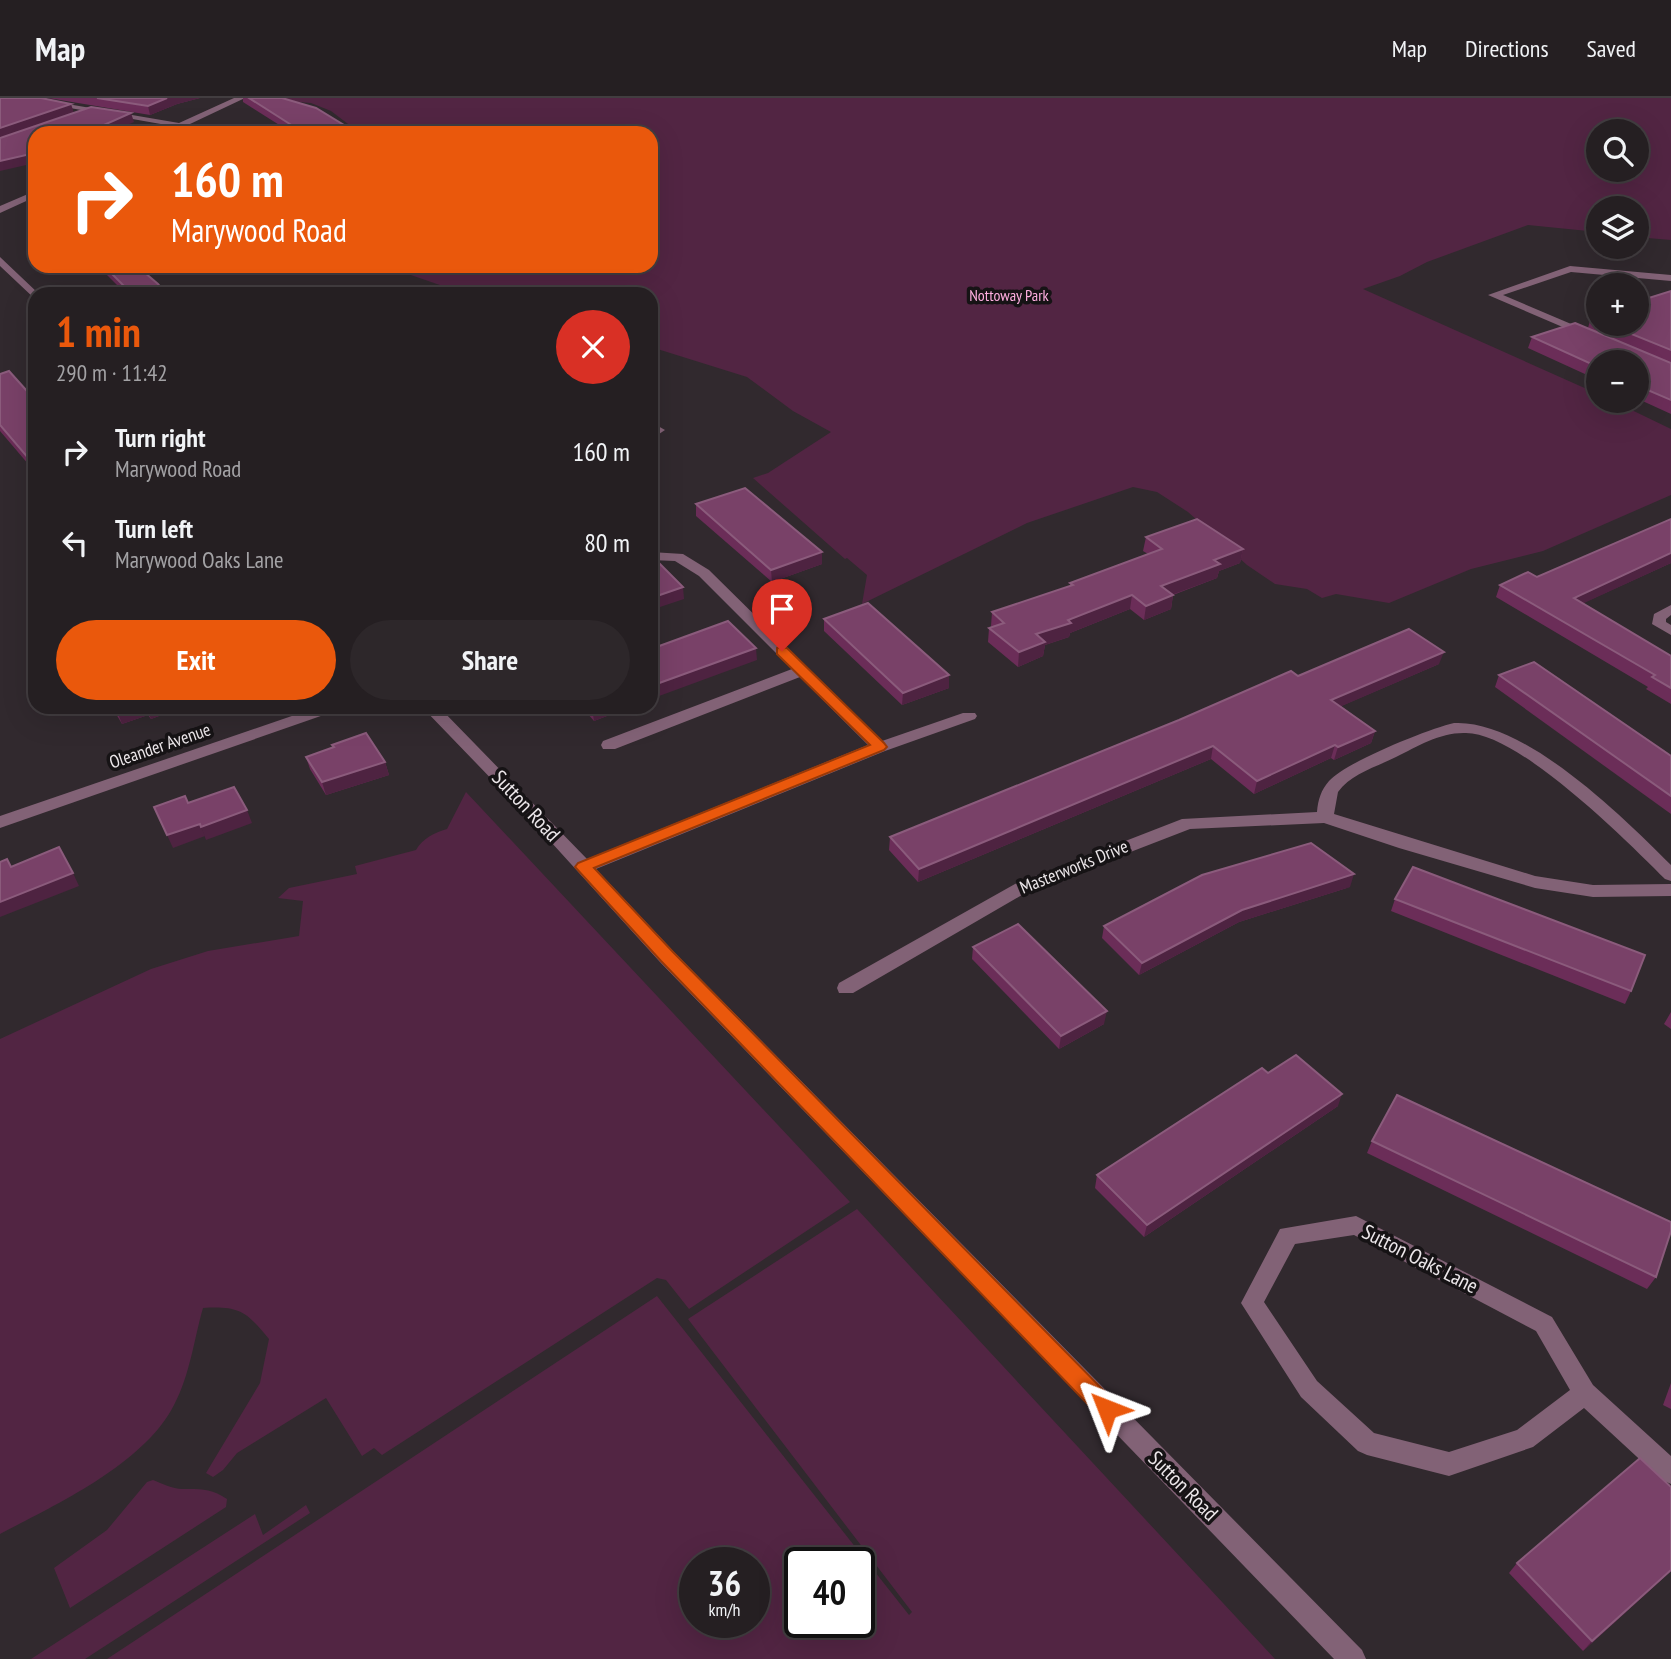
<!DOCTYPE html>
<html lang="en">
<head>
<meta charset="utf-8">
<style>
  body { margin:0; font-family:"PT Sans Narrow",sans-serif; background:#2d272a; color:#f1f3f6; height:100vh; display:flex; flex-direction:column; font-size:26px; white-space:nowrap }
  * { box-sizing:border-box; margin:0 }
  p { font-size:23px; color:#a3a2a5 }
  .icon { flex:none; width:38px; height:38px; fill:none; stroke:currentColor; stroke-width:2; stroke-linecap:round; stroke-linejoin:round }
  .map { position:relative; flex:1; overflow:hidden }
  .sheet { position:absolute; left:28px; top:189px; width:630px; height:427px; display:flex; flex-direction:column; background:#251f22; border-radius:21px; box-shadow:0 7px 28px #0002,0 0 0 2px #423d40 }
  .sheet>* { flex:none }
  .top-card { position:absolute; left:28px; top:28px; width:630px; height:147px; border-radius:21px; box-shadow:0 7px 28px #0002,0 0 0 2px #423d40; background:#ea580c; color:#fff; overflow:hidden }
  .tools { position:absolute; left:1586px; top:21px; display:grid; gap:14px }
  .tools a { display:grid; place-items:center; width:63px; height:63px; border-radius:50%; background:#251f22; box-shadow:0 7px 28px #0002,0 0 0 2px #423d40; font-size:35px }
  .speed { position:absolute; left:679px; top:1449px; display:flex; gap:14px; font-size:35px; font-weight:700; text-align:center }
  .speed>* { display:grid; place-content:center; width:91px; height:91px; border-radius:50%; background:#251f22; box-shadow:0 7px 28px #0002,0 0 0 2px #423d40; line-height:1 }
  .speed small { font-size:18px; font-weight:400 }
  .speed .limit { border:4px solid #111; border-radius:10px; background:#fff; color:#111 }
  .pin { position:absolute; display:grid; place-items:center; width:60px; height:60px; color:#fff; margin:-72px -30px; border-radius:50% 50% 50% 0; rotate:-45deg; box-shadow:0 0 7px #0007 }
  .pin .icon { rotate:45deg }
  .me { position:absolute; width:77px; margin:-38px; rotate:315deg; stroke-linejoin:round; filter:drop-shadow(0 0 5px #0008) }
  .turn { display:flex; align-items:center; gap:24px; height:147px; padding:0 28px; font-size:32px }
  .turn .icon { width:91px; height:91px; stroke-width:2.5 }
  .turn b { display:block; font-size:49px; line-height:60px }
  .round { display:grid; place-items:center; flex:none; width:74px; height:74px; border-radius:37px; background:#2d272a }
  .head { display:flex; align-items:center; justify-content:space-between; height:119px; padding:0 28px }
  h1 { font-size:42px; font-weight:600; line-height:52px; color:#ea580c }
  .cta { display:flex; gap:14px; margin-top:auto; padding:14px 28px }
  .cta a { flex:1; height:80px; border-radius:42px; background:#ea580c; color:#fff; font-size:28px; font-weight:600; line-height:80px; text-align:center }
  .cta a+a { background:#2d272a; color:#f1f3f6 }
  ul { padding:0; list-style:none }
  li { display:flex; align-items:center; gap:21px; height:91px; padding:0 28px }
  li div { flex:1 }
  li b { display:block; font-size:26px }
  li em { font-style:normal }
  header { display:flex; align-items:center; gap:42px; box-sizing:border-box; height:98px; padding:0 35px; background:#251f22; border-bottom:2px solid #423d40 }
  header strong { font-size:33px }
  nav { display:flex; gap:38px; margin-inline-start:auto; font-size:24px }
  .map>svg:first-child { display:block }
</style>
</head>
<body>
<header>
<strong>Map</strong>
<nav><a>Map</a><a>Directions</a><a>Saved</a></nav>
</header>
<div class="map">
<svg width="1671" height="1561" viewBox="0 0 1671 1561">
  <rect width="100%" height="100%" fill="#31292e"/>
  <g fill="#522543" fill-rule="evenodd">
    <path d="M277 0H1671V142L1636 139V110H1598V134L1528 127 1427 164 1400 178 1363 191 1598 296V303H1613L1671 331V397L1543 453 1471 471 1389 505 1336 496 1322 500 1307 491 1275 486 1247 467 1188 414 1157 394 1133 389 1027 425 862 506 867 477 847 460 845 461 753 380 768 375 831 334 793 313 747 279 651 249V196H466L405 175 428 168H651V35H360L331 13 311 5 274 2ZM1598 33H1636V72H1598Z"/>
    <path d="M466 694 850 1104 689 1211 666 1182 657 1180 382 1357 374 1350 362 1358 326 1300 237 1355 223 1372 213 1379 206 1375 260 1285 269 1241C246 1213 239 1208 203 1210 194 1241 190 1277 174 1307 144 1366 57 1406 0 1436V941L151 871 208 853 299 838 303 803 278 800 289 790 357 776 355 768 416 752C423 740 434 735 447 731Z"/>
    <path d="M857 1111 1275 1561H107L657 1198 909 1517 912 1514 688 1221ZM695 1465H754V1524H695ZM800 1465H859V1524H800Z"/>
    <path d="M153 1382C161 1385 173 1391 182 1391 199 1391 211 1390 227 1401L226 1409 70 1510 54 1470 107 1432 147 1384Z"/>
    <polygon points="306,1407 310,1415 85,1561 31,1561 255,1416 263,1437"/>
  </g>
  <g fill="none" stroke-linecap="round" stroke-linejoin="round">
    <g fill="#826276" fill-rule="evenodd">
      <polygon points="13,0 32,0 179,25 234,0 245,0 190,26 231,35 212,35"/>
      <polygon points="35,93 35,99 0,115 0,108"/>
      <polygon points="0,159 39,196 35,196 35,201 0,168"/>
      <polygon points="1570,168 1671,177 1671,183 1571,174 1503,197 1590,234 1591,236 1586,239 1488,197"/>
      <polygon points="651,324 665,332 659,336 651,333"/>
      <polygon points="651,454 683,456 709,472 882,643 963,615 975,615 977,618 975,621 885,653 596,771 674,854 1362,1552 1366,1561 1334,1561 660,864 531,722 422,609 439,609 587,761 868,647 800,579 615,651 603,651 601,647 603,643 792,571 699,478 675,463 651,462"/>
      <polygon points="1671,507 1671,517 1666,521 1666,524 1671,527 1671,537 1652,526 1654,516"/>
      <polygon points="318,609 341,609 338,612 0,730 0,718"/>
      <path d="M1454 625C1524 621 1623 719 1671 767V783L1665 781C1627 743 1519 635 1466 635 1441 634 1418 648 1396 659 1376 669 1351 676 1338 694L1334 716 1535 778 1593 787 1671 786V798L1593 799 1535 790 1399 750 1324 725 1190 731 1027 794 853 895H839L837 890 839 885 1015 786 1182 721 1317 714C1318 702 1321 692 1329 683 1346 664 1428 631 1454 625Z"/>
      <path d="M1356 1118 1552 1219 1593 1287 1671 1358V1386L1662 1382 1584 1310 1533 1349 1449 1378 1367 1357 1358 1353 1301 1299 1241 1205 1280 1131ZM1354 1137 1536 1233 1570 1292 1517 1332 1449 1354 1374 1335 1317 1283 1264 1204 1295 1146Z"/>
    </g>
  </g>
  <g fill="#6b2d58">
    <polygon points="48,0 200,0 177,6 150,17"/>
    <polygon points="243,0 282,0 357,35 292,35 243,4"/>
    <polygon points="98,168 137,168 166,196 126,196"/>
    <polygon points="1671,193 1671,316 1636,300 1636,264 1598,264 1598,282 1528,250 1532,239 1588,230 1591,219 1598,217 1598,226 1636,226"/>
    <polygon points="0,276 35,302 35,374 0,333"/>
    <polygon points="696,406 822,466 772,484 696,418"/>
    <polygon points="1671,421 1671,465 1583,505 1671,558 1671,606 1646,591 1648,589 1496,499 1500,487 1537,479"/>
    <polygon points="1146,439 1243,451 1240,465 1219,473 1217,480 1173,497 1171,511 1144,522 1130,511 1070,535 1069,539 1045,547 1043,558 1018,569 988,544 989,530 992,529 991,528 992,514 1070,488 1070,485 1148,456 1143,453"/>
    <polygon points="824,521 949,590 902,607 824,533"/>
    <polygon points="1439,566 1341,608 1375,633 1371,645 1334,662 1331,660 1254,696 1211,661 918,784 889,752 890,739 1298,578"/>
    <polygon points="1499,577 1671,658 1671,716 1495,589"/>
    <polygon points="112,609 183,609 151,621 148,617 122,626"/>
    <polygon points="582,609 630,609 594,623"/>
    <polygon points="332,647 385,664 389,677 326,697 310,671 306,659 333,649"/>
    <polygon points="1350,789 1239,824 1139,877 1102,840 1104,828"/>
    <polygon points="1395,801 1631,893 1625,906 1391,813"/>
    <polygon points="973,849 1104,926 1059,951 972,861"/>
    <polygon points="1671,914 1671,931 1664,926"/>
    <polygon points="1268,975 1338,1008 1144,1139 1095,1090 1097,1077"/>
    <polygon points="1372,1043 1656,1179 1647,1191 1367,1055"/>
    <polygon points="1671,1285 1671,1311 1663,1307"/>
    <polygon points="1671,1389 1671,1473 1583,1553 1509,1475 1517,1465"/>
  </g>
  <g fill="#4e2341">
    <polygon points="167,0 200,0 177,6 150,17 148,8"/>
    <polygon points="71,6 74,15 0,40 0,30"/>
    <polygon points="131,15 134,24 110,35 86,35"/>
    <polygon points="35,55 35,65 0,73 0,63"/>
    <polygon points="1243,451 1240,465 1219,473 1217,480 1158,502 1161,488 1214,462"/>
    <polygon points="822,454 822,466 772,484 771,472"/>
    <polygon points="1671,455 1671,465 1569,512 1574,500"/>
    <polygon points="683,489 684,501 651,512 651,500"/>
    <polygon points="1132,497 1130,511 1070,535 1069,539 1045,547 1043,558 1018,569 1019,554 1036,536 1068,522"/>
    <polygon points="1173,497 1171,511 1144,522 1146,508"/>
    <polygon points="756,550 757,562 651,601 651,588"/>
    <polygon points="1444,554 1439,566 1328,614 1331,602"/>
    <polygon points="949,577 949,590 902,607 903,595"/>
    <polygon points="129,609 145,609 148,617 122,626 117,613"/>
    <polygon points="146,609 183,609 151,621"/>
    <polygon points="595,609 630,609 594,623 592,610"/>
    <polygon points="1375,633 1371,645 1334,662 1338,649"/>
    <polygon points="1335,647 1331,660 1254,696 1257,683"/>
    <polygon points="1213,648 1211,661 918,784 919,771"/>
    <polygon points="385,664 389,677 326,697 322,684"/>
    <polygon points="247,712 252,725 206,742 201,729"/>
    <polygon points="200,726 205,738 173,750 167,737"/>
    <polygon points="73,775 79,788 0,819 0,804"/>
    <polygon points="1354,776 1350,789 1239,824 1139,877 1142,865 1242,812"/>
    <polygon points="1107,913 1104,926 1059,951 1061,938"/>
    <polygon points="1342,996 1338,1008 1144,1139 1147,1127"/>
    <polygon points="1671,1472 1671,1473 1583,1553 1592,1543"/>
  </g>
  <g fill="#794168" stroke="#8b5b7c" stroke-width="2">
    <polygon points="0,0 41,0 71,6 0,30"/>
    <polygon points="97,0 167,0 148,8"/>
    <polygon points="249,0 282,0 316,10 357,35 304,35"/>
    <polygon points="91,9 131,15 86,35 35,35 35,55 0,63 0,40"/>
    <polygon points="104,168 137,168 158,186 166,196 132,196"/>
    <polygon points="1671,193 1671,252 1607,226 1636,226 1636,204"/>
    <polygon points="1598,217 1598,222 1591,219"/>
    <polygon points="1575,225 1671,265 1671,302 1636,287 1636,264 1598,264 1598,269 1532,239"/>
    <polygon points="9,273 35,302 35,368 0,327 0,276"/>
    <polygon points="745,390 822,454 771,472 696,406"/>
    <polygon points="1197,421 1243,451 1214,462 1220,466 1161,488 1173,497 1146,508 1132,497 1068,522 1071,525 1036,536 1045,544 1019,554 989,530 1004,525 992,514 1073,487 1070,485 1162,451 1146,439"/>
    <polygon points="1671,421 1671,455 1574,500 1671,558 1671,590 1652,579 1655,577 1500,487 1528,474 1537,479"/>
    <polygon points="660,466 683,489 651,500 651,469"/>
    <polygon points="868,505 949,577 903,595 824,521"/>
    <polygon points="728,523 756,550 651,588 651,551"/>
    <polygon points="1409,531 1444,554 1331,602 1375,633 1338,649 1335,647 1257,683 1213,648 919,771 890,739 1179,622 1291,573 1298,578"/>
    <polygon points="1534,564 1671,658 1671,698 1499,577"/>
    <polygon points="114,609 129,609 117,613"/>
    <polygon points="366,635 385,664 322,684 306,659 334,649 332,647"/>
    <polygon points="234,689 247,712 201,729 200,726 167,737 154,709 185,698 188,705"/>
    <polygon points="1311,745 1354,776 1242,812 1142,865 1104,828 1202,777"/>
    <polygon points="59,749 73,775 0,804 0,764 7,761 11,769"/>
    <polygon points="1413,769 1645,857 1631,893 1395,801"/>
    <polygon points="1018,826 1107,913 1061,938 973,849"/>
    <polygon points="1296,957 1342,996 1147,1127 1097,1077 1262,970 1268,975"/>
    <polygon points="1397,997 1671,1124 1671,1133 1656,1179 1372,1043"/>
    <polygon points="1640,1360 1671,1389 1671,1472 1592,1543 1517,1465"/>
  </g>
  <polygon fill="#ea580c" stroke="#983908" stroke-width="2" points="782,549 787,550 884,645 887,649 884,652 594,770 673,854 1115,1304 1118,1311 1115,1318 1107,1321 1099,1318 661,863 575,769 578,765 870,647 777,556 777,550"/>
  <g text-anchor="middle" stroke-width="7" stroke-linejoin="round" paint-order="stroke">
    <g font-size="16" fill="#ffafe1" stroke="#161315">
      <text x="1009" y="203">Nottoway Park</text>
    </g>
    <g font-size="18" fill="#ece7ea" stroke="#161315">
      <text transform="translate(160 648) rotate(-19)" y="6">Oleander Avenue</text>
      <text transform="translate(1074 769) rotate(-22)" y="6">Masterworks Drive</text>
    </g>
    <g font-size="21" fill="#ece7ea" stroke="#161315">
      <text transform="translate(526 708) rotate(47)" y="7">Sutton Road</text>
      <text transform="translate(1420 1161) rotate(27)" y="7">Sutton Oaks Lane</text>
      <text transform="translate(1183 1388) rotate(45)" y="7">Sutton Road</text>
    </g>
  </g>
</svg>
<div class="tools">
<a><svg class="icon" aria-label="search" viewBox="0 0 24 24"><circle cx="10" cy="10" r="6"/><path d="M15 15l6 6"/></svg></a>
<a><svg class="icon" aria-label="layers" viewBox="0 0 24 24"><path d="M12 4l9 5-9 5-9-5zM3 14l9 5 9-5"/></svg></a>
<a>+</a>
<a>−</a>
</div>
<div class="speed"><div>36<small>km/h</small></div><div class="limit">40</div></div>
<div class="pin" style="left:782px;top:553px;background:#d93025"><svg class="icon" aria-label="arrive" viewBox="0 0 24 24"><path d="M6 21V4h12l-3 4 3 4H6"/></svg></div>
<svg class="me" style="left:1107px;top:1311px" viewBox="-20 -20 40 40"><path d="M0-17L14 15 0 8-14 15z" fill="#ea580c" stroke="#fff" stroke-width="4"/></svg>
<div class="top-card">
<div class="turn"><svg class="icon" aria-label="right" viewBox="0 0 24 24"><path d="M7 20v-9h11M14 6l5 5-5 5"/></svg><div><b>160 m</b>Marywood Road</div></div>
</div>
<section class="sheet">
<div class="head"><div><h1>1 min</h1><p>290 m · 11:42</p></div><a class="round" style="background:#d93025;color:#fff"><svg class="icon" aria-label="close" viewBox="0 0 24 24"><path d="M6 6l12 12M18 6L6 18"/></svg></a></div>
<ul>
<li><svg class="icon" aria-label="right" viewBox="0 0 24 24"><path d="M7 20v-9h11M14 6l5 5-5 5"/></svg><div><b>Turn right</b><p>Marywood Road</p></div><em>160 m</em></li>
<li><svg class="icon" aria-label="left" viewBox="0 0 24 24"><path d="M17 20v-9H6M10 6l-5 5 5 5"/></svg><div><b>Turn left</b><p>Marywood Oaks Lane</p></div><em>80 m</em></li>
</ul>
<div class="cta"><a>Exit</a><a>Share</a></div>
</section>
</div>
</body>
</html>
